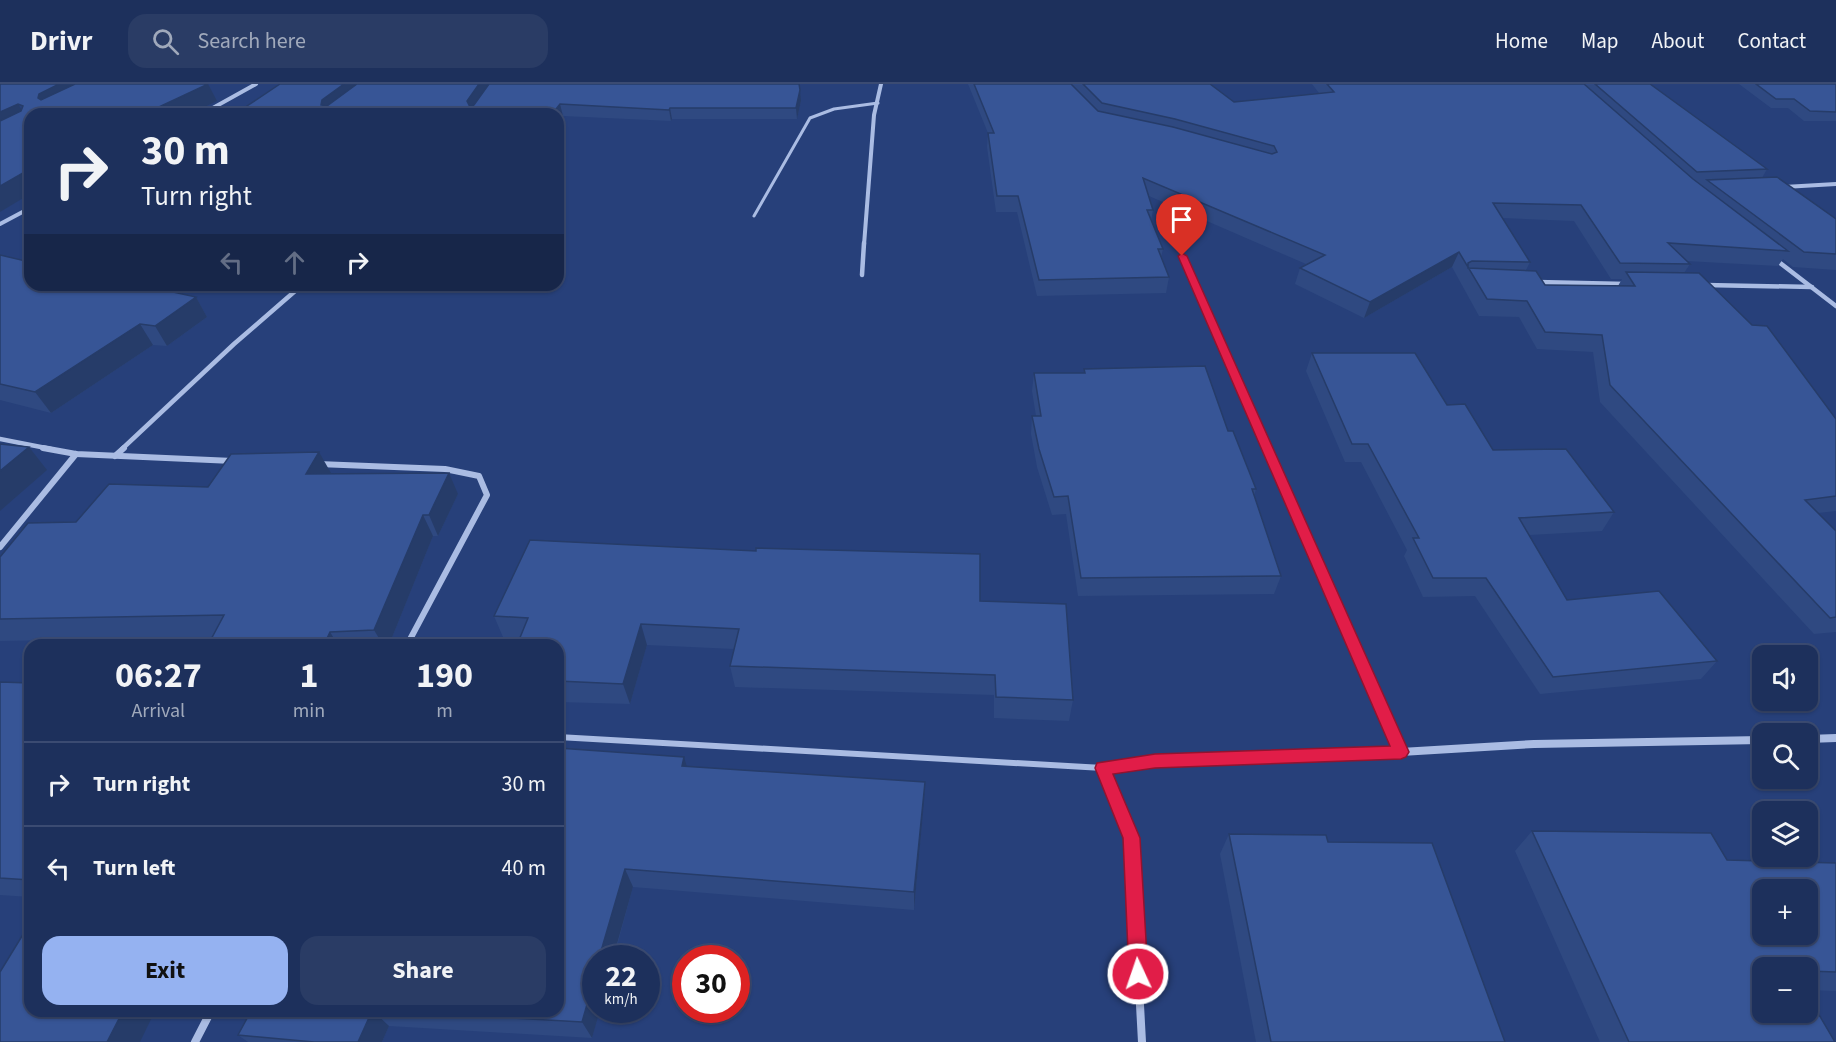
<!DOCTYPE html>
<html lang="en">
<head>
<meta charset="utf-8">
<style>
  body { margin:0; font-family:"Source Sans 3",sans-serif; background:#2a3c65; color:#f1f3f6; height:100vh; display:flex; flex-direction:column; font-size:22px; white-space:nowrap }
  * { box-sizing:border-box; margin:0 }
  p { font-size:20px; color:#a0a9bb }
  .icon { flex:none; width:33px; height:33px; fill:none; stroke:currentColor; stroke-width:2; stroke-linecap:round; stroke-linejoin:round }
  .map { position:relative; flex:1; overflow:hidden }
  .details { position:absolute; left:24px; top:555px; width:540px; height:378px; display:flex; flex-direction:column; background:#1d305c; border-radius:18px; box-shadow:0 2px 4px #0004,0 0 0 2px #3b4b72 }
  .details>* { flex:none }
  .guide { position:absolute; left:24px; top:24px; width:540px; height:183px; border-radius:18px; box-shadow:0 2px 4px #0004,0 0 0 2px #3b4b72; background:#1d305c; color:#f1f3f6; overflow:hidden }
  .tools { position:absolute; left:1752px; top:561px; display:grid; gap:12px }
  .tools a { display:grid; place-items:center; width:66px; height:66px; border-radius:12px; background:#1d305c; box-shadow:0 2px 4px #0004,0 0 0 2px #3b4b72; font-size:30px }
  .speed { position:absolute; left:582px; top:861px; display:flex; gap:12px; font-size:30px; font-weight:700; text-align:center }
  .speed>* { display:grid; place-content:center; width:78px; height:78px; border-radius:50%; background:#1d305c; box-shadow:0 2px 4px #0004,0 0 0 2px #3b4b72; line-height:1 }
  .speed small { font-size:15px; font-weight:400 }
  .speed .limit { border:9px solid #d22; background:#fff; color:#111 }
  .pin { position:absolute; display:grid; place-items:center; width:51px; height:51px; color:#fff; margin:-62px -26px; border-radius:50% 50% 50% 0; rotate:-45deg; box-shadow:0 0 6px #0007 }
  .pin .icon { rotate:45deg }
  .me { position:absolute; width:66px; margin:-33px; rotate:357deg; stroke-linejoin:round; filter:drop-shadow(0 0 4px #0008) }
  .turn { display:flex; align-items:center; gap:21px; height:126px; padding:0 18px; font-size:27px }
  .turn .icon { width:78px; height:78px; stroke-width:2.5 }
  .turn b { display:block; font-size:42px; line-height:51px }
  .lanes { display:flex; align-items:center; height:57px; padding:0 18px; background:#0003; justify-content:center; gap:30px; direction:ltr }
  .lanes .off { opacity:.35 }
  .eta { display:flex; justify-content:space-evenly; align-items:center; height:102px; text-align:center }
  .eta b { font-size:36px; font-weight:700; line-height:42px }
  .button { display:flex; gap:12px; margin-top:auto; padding:12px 18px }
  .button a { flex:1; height:69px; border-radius:18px; background:#95b2f1; color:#111; font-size:24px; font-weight:700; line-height:69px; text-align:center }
  .button a+a { background:#2a3c65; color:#f1f3f6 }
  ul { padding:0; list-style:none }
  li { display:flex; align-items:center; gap:18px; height:84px; padding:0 18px; border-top:2px solid #3b4b72 }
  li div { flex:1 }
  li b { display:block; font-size:22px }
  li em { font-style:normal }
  header { display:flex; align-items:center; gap:36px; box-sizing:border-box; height:84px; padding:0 30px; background:#1d305c; border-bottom:2px solid #3b4b72 }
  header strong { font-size:28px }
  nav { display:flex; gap:33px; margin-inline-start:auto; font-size:21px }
  .search { width:420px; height:54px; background:#2a3c65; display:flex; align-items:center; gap:15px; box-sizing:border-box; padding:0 21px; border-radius:18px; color:#a0a9bb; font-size:22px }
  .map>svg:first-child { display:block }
</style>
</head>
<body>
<header>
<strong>Drivr</strong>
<div class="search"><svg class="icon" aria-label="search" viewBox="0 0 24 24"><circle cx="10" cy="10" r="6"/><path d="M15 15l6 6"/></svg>Search here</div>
<nav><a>Home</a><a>Map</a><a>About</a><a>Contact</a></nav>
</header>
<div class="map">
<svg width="1836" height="958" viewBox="0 0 1836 958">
  <rect width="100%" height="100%" fill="#27407a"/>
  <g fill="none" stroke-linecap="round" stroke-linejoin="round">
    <polyline stroke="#aabce3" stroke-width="3" points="754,132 810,34 834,25 878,19"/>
    <polyline stroke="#aabce3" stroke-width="6" points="558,653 1103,684"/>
    <g stroke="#aabce3" stroke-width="4">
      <polyline points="202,30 256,0"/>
      <polyline points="1784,103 1836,100"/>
      <polyline points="0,140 30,124"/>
      <polyline points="864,161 874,31 881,0"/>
    </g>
    <g stroke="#aabce3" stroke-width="4.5">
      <polyline points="1183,172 1268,365"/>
      <polyline points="1775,175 1836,222"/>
      <polyline points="862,191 864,159"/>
      <polyline points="1537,198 1626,200"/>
      <polyline points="1705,201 1812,203"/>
      <polyline points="0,355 51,365"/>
      <polyline points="122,365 234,260 302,201"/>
    </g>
    <g stroke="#aabce3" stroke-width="6">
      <polyline points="43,364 76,370 233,377"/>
      <polyline points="1267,364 1382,626"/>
      <polyline points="115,372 124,364"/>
      <polyline points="318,380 445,385 479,392 487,411 407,561"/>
      <polyline points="0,463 76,370"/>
    </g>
    <g stroke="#aabce3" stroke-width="8">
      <polyline points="1382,624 1401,668"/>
      <polyline points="1808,655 1836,654"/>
      <polyline points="195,958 211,927"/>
      <polyline points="1142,958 1131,754 1103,684 1155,677 1401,668 1534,660 1762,656"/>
    </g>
  </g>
  <g fill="#2f4981" fill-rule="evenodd">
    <path d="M968 0H1210L1234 18 1319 9 1312 0H1650L1767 85 1762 94 1836 135V186L1793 183 1783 175 1778 182 1686 177 1690 180 1684 189 1836 335V427L1818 429 1836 447V548L1814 550 1600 318 1593 268 1537 265 1519 233 1479 232 1452 183 1364 234 1295 200 1300 184 1306 180 1149 112 1153 126 1151 137 1163 165 1161 174 1169 193 1166 209 1037 212 1017 128H996L987 63 988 49ZM1503 134 1574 137 1611 195H1622L1618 202 1545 201 1526 186 1530 178Z"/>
    <polygon points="1739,0 1836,0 1836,37 1804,37 1788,24 1771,24"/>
    <polygon points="801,17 797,35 672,35 671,37 563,32 558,30 251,30 247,22"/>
    <polygon points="0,171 196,213 207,233 167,262 153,261 51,329 0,316"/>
    <polygon points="1312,269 1447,321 1493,366 1614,428 1602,447 1529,451 1567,516 1717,577 1701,595 1540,610 1475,512 1423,513 1404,472 1407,466 1361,378 1345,378 1306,287"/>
    <polygon points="1084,285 1228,347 1256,405 1254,412 1281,492 1274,510 1078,512 1066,430 1052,431 1037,383 1031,350 1032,332 1036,332 1032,307 1034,289 1084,289"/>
    <polygon points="331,389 330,390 458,410 438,452 433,452 389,561 208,561 212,553 0,557 0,473 76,438 208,403"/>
    <polygon points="980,517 1073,616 1069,637 994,634 994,611 735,603 730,582 734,565 647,561 630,620 558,618 558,561 520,554 503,553 494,532"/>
    <polygon points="0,598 30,599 30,813 0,811"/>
    <polygon points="558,664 687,682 925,698 924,718 914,826 633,803 592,954 389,942 382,958 248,958 238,951 251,927 558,927"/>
    <polygon points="1532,747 1727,776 1836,779 1836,907 1808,906 1808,884 1762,884 1835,958 1600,958 1515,767"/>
    <polygon points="1229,750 1328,758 1505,958 1256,958 1220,770"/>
  </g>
  <g fill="#263c69">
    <polygon points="59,0 92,0 50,27 38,14 39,10"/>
    <polygon points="208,0 217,17 190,30 144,30"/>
    <polygon points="344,0 363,0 327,27 321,21 322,16"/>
    <polygon points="479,0 489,0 471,28 467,17"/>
    <polygon points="800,6 801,17 797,35 796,24"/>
    <polygon points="18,20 29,37 0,52 0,28"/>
    <polygon points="560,20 563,32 558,37 558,30 552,30"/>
    <polygon points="670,24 672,35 671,37 669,26"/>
    <polygon points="30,85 30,110 0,128 0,102"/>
    <polygon points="1459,168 1452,183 1364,234 1370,218"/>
    <polygon points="196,213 207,233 167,262 155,242"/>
    <polygon points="140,240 153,261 51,329 35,308"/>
    <polygon points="29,363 47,386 0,427 0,387"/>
    <polygon points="319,368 331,389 318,411 306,390"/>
    <polygon points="449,389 458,410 438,452 429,431"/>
    <polygon points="423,431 433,452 389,561 383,561 374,546"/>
    <polygon points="641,540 647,561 630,620 623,600"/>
    <polygon points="330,548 338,561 324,561"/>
    <polygon points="684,673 690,693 682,682"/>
    <polygon points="925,698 924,718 914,826 914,808"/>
    <polygon points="625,785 633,803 613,874 599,874"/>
    <polygon points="596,889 596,926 600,926 592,954 582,938"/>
    <polygon points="123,927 155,927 140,958 107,958"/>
    <polygon points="372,927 373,927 389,942 382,958 358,958"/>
  </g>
  <g fill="#375596" stroke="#263c69" stroke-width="1.5" fill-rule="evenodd">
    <polygon points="0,0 59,0 39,10 38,14 41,16 75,0 208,0 144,30 30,30 30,85 0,102 0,37 21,27 23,22 18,20 0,28"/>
    <polygon points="280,0 344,0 322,16 321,21 327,22 357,0 479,0 467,17 470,23 474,21 489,0 799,0 800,6 796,24 670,24 669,26 560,20 552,30 302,30 247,22"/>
    <polygon points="974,0 1071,0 1098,27 1173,43 1272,70 1277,68 1274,62 1175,35 1102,19 1083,0 1210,0 1234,18 1334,8 1327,0 1584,0 1693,95 1788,167 1668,159 1690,180 1620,179 1581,121 1493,119 1530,178 1472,177 1468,179 1468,184 1536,187 1545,201 1635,202 1626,188 1699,189 1752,241 1767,242 1836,335 1836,412 1805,416 1836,447 1836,533 1830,534 1610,301 1602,251 1545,248 1527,217 1487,215 1459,168 1370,218 1300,184 1325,171 1143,94 1153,126 1147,126 1163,165 1158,165 1169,193 1039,196 1018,112 997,112 988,49 994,49"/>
    <polygon points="1595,0 1650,0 1767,85 1697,88"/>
    <polygon points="1756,0 1836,0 1836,28 1810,27 1794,15 1776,15"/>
    <polygon points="1777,93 1836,135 1836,170 1804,168 1707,96"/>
    <polygon points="0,171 30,178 30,201 141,201 196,213 155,242 140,240 35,308 0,300"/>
    <polygon points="1312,269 1415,269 1447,321 1465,320 1493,366 1566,365 1614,428 1519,434 1567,516 1659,507 1717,577 1553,593 1486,494 1433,494 1413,454 1419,454 1368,360 1352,360"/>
    <polygon points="1205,282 1228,347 1233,347 1256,405 1252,405 1281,492 1081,494 1068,412 1054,413 1039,365 1032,332 1041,332 1034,289 1085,289 1084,285"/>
    <polygon points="0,360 29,363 0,387"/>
    <polygon points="319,368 306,390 449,389 429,431 423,431 374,546 330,548 324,561 208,561 224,531 0,535 0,473 28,439 76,438 109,400 208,403 231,370"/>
    <polygon points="530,456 756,467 756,464 980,470 980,517 1066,520 1073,616 996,613 995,591 730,582 739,545 641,540 623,600 558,597 558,561 517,561 528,534 494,532"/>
    <polygon points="0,598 30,599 30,796 0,794"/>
    <polygon points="558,664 684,673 682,682 925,698 914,808 625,785 599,874 596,874 596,889 582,938 387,927 558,927"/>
    <path d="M1532 747 1711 749 1727 776 1836 779V888L1808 887V884H1762V928H1808V912L1835 958H1629ZM1762 806H1808V850H1762Z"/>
    <polygon points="1229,750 1326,751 1328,758 1432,759 1505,958 1271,958"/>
    <polygon points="30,839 30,927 123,927 107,958 0,958 0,888"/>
    <polygon points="251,927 372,927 358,958 314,958 238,951"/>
  </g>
  <polygon fill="#e11d48" stroke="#92132f" stroke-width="1.5" points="1182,169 1187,172 1409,668 1406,673 1401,675 1155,684 1113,690 1140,754 1148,890 1145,897 1138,900 1132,897 1129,890 1123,754 1095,684 1097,679 1155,670 1390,662 1178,172"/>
</svg>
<div class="tools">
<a><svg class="icon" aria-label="sound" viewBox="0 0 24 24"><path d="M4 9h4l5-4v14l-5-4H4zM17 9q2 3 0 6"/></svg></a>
<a><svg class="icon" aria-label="search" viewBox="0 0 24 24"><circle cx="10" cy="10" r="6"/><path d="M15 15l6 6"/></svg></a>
<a><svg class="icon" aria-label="layers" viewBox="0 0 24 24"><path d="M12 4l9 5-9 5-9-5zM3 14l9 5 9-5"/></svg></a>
<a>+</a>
<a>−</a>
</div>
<div class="speed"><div>22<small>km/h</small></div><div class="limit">30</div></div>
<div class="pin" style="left:1182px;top:172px;background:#d93025"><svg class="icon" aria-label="arrive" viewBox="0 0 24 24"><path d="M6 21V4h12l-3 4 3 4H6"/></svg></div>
<svg class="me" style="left:1138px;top:890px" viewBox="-20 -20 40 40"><circle r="17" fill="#e11d48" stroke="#fff" stroke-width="3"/><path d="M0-11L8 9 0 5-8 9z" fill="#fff"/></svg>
<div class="guide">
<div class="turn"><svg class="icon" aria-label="right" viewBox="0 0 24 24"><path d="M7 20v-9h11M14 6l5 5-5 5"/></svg><div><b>30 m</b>Turn right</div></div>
<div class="lanes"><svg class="icon off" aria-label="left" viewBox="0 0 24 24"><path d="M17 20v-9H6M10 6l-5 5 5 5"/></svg><svg class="icon off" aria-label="ahead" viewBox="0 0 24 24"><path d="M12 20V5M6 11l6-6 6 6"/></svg><svg class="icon" aria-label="right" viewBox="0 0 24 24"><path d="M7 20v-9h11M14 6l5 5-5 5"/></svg></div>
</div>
<section class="details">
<div class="eta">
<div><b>06:27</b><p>Arrival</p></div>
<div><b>1</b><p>min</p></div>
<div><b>190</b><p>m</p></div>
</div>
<ul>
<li><svg class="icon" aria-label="right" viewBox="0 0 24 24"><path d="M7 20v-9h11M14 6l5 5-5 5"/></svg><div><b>Turn right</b></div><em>30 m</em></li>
<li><svg class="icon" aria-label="left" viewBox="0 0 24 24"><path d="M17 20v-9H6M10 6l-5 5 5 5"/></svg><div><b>Turn left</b></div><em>40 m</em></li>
</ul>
<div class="button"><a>Exit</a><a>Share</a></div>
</section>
</div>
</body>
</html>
